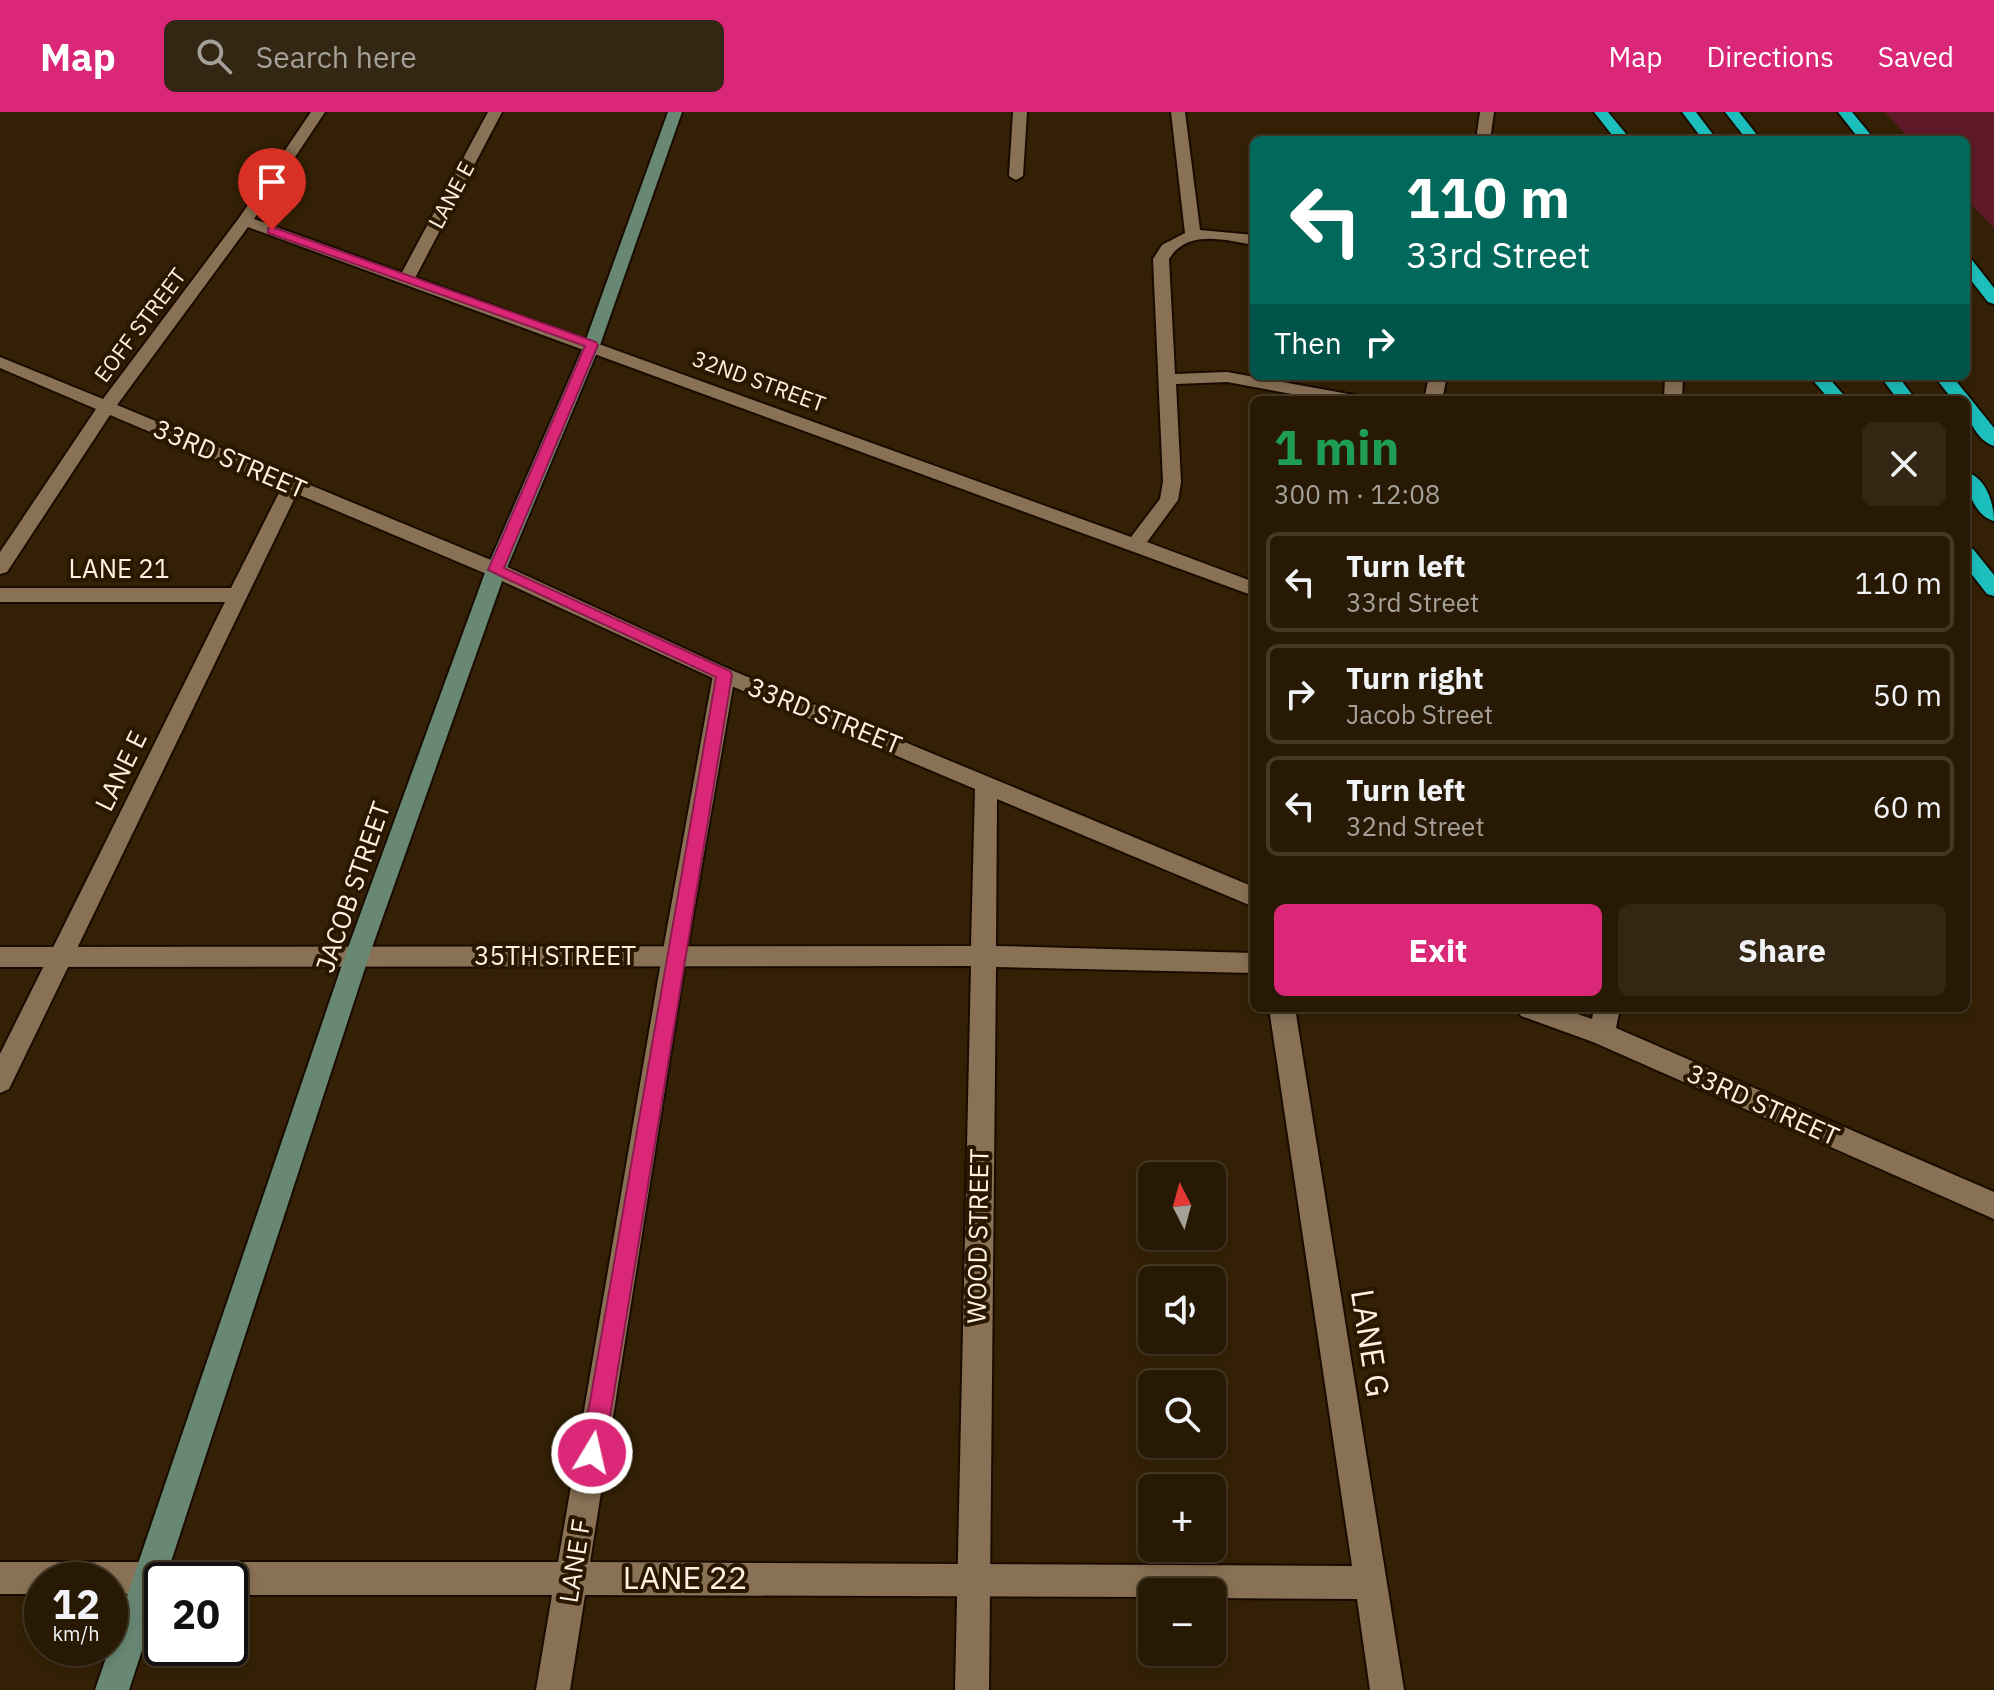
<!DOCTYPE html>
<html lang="en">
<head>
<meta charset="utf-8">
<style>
  body { margin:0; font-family:"IBM Plex Sans",sans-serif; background:#332613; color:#f1f3f6; height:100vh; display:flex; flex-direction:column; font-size:30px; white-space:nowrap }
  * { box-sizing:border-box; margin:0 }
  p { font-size:26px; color:#a4a09a }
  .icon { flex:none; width:44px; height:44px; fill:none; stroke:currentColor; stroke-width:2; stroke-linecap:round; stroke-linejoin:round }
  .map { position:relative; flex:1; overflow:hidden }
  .panel { position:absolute; left:1250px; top:284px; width:720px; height:616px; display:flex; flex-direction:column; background:#271904; border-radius:12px; box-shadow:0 4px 12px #0003,0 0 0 2px #433826 }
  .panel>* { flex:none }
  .banner { position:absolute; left:1250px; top:24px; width:720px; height:244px; border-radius:12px; box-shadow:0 4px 12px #0003,0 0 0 2px #433826; background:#00695c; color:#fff; overflow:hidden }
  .needle { width:52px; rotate:354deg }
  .buttons { position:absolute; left:1138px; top:1050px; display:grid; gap:16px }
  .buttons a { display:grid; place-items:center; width:88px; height:88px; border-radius:12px; background:#271904; box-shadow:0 4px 12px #0003,0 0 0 2px #433826; font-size:40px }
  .speed { position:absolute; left:24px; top:1450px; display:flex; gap:16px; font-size:40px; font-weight:700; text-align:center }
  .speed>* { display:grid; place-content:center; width:104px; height:104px; border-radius:50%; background:#271904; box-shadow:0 4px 12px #0003,0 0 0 2px #433826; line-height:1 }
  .speed small { font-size:20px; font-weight:400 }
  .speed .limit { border:4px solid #111; border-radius:12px; background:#fff; color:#111 }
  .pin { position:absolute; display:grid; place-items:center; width:68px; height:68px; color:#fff; margin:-82px -34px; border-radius:50% 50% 50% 0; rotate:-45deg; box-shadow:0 0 8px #0007 }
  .pin .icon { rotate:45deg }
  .me { position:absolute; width:88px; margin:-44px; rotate:9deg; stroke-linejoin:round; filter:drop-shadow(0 0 6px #0008) }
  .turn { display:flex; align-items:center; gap:28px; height:168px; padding:0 24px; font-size:36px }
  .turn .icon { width:104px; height:104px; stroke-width:2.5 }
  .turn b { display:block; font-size:56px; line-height:68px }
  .then { display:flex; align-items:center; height:76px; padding:0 24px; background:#0003; gap:16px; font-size:30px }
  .round { display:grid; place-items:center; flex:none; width:84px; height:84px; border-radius:12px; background:#332613 }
  .overview { display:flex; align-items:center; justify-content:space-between; height:136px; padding:0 24px }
  h1 { font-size:48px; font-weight:700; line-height:60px; color:#1e9e55 }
  .primary-button { display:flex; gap:16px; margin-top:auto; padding:16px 24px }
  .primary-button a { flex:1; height:92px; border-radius:12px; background:#db2777; color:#fff; font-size:32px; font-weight:700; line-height:92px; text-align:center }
  .primary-button a+a { background:#332613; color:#f1f3f6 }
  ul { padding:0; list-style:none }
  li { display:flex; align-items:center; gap:24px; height:100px; margin:0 16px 12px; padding:0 8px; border:4px solid #433826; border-radius:12px }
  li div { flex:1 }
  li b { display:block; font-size:30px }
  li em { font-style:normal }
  header { display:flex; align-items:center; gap:48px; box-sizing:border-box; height:112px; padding:0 40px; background:#db2777; color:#fff }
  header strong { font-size:38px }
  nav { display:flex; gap:44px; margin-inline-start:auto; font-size:28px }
  .search { width:560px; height:72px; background:#332613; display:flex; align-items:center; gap:20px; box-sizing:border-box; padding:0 28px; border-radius:12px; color:#a4a09a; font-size:30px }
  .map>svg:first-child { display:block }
</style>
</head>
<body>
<header>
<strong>Map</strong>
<div class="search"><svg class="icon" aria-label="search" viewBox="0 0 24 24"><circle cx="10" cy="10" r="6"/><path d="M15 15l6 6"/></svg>Search here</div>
<nav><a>Map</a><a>Directions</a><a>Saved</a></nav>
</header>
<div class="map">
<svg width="1994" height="1578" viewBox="0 0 1994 1578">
  <rect width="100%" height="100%" fill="#342105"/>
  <polygon fill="#5f1a28" points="1885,0 1994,0 1994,116 1966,87 1966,28 1911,28"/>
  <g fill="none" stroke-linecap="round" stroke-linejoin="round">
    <g stroke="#190b00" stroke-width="4">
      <g id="lane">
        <polygon points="488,0 502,0 415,166 407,171 401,169 399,166"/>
        <polygon points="1013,0 1027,0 1023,64 1016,68 1009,64"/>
        <polygon points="1429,264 1447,264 1442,288 1424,288"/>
        <polygon points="292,367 301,373 9,977 0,981 0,942 225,490 0,490 0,476 231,476 283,373"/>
        <polygon points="724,555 731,558 735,563 686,844 590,1450 1352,1454 1269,896 1295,896 1404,1578 1370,1578 1357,1487 1212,1486 1212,1480 1152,1480 1152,1485 585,1483 570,1578 536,1578 552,1483 230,1483 230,1468 162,1468 162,1482 110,1482 110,1468 42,1468 42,1482 0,1482 0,1450 558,1450 662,844 713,563 717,558"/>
      </g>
    </g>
    <g stroke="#190b00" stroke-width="4">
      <g id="street">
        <path d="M311 0H325L254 107 1131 425 1160 387 1163 370 1153 147 1162 133 1185 121 1171 0H1185L1200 118 1254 123V133C1225 128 1187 117 1169 147L1175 262 1227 260 1354 283 1363 288H1325L1227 270 1176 272 1181 370 1178 388 1147 430 1254 470V484L248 115 117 293 503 453 731 558 1254 775V795L997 687 996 834 1254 841V861L996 855 989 1578H955L971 854 0 855V835L971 834 975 677 717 568 489 463 110 303 7 460 0 462V440L96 297 0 256V245L103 287 239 106Z"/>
        <polygon points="1480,0 1494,0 1490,28 1476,28"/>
        <polygon points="1665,264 1683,264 1682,288 1664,288"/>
        <polygon points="1517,896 1560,896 1592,907 1594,896 1620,896 1616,916 1994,1080 1994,1107 1593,930 1521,904"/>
      </g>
    </g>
    <g stroke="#190b00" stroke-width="4">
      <polygon id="secondary" points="668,0 682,0 600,233 506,458 369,844 165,1468 162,1468 162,1477 129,1578 95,1578 345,844 486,458 584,233"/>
    </g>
    <g stroke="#190b00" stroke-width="4">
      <g id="highway">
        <polygon points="1594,0 1608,0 1631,28 1616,28"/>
        <polygon points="1682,0 1696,0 1717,28 1703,28"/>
        <polygon points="1725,0 1739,0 1761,28 1747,28"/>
        <polygon points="1838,0 1852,0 1875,28 1860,28"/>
        <polygon points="1966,146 1972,148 1994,176 1994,192 1988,190 1966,162"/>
        <polygon points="1809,264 1827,264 1848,288 1830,288"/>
        <polygon points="1880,264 1898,264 1916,288 1898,288"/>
        <path d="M1934 264H1952L1994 316V334C1976 328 1966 305 1966 288H1953Z"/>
        <path d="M1966 360C1986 365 1994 392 1994 409 1975 404 1966 378 1966 360Z"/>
        <polygon points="1966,436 1973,437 1994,463 1994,484 1987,482 1966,455"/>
      </g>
    </g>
    <use href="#lane" fill="#897155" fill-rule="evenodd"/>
    <use href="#street" fill="#897155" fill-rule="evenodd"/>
    <use href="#secondary" fill="#688874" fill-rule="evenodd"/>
    <use href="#highway" fill="#1cbfbc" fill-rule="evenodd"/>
  </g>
  <polygon fill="#db2777" stroke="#8e194d" stroke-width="2" points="272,115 596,230 598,233 504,456 730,559 732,563 604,1341 601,1350 592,1353 584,1350 581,1341 716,565 488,458 585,234 268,121 268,116"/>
  <g text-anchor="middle" stroke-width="8" stroke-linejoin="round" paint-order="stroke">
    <g font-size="22" fill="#fef1e1" stroke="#2a1700">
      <text transform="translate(451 83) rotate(-62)" y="8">LANE E</text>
      <text transform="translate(140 213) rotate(-53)" y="8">EOFF STREET</text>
      <text transform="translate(759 269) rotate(20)" y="8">32ND STREET</text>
    </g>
    <g font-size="26" fill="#fef1e1" stroke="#2a1700">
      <text transform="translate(230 347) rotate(23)" y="9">33RD STREET</text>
      <text x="119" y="466">LANE 21</text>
      <text transform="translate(825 604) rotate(22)" y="9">33RD STREET</text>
      <text transform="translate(121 659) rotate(-64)" y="9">LANE E</text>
      <text transform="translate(353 775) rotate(-71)" y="9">JACOB STREET</text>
      <text x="555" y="853">35TH STREET</text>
      <text transform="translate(1763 993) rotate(24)" y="9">33RD STREET</text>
      <text transform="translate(978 1124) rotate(-89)" y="9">WOOD STREET</text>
      <text transform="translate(575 1449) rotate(-81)" y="9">LANE F</text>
    </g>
    <g font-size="32" fill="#fef1e1" stroke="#2a1700">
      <text transform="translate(1370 1231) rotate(81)" y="11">LANE G</text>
      <text x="685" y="1477">LANE 22</text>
    </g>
  </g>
</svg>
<div class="buttons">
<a><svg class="needle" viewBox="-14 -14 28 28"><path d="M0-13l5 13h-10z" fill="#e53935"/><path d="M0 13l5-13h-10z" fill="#a4a09a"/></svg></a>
<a><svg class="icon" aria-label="sound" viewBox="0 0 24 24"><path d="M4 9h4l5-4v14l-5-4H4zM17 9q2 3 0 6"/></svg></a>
<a><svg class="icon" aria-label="search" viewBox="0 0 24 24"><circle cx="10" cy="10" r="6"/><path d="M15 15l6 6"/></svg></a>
<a>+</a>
<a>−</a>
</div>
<div class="speed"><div>12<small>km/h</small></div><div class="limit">20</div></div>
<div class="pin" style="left:272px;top:118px;background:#d93025"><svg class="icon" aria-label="arrive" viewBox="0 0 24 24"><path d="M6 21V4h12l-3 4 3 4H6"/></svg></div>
<svg class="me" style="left:592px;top:1341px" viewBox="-20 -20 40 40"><circle r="17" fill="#db2777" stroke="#fff" stroke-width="3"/><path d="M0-11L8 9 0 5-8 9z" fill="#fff"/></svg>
<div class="banner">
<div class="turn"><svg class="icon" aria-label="left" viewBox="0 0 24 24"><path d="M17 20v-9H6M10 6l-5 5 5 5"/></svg><div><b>110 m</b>33rd Street</div></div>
<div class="then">Then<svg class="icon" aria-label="right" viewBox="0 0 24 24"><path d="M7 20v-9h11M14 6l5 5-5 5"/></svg></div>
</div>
<section class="panel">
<div class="overview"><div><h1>1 min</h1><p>300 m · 12:08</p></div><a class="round"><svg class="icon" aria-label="close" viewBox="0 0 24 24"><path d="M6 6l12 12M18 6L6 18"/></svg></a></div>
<ul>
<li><svg class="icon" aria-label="left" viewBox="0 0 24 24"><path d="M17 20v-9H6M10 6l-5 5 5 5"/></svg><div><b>Turn left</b><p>33rd Street</p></div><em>110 m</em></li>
<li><svg class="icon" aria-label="right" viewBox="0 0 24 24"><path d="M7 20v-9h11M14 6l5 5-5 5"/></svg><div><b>Turn right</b><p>Jacob Street</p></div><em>50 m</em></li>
<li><svg class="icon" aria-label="left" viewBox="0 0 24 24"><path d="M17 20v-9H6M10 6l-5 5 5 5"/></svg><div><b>Turn left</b><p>32nd Street</p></div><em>60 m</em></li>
</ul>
<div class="primary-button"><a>Exit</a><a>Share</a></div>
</section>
</div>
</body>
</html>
